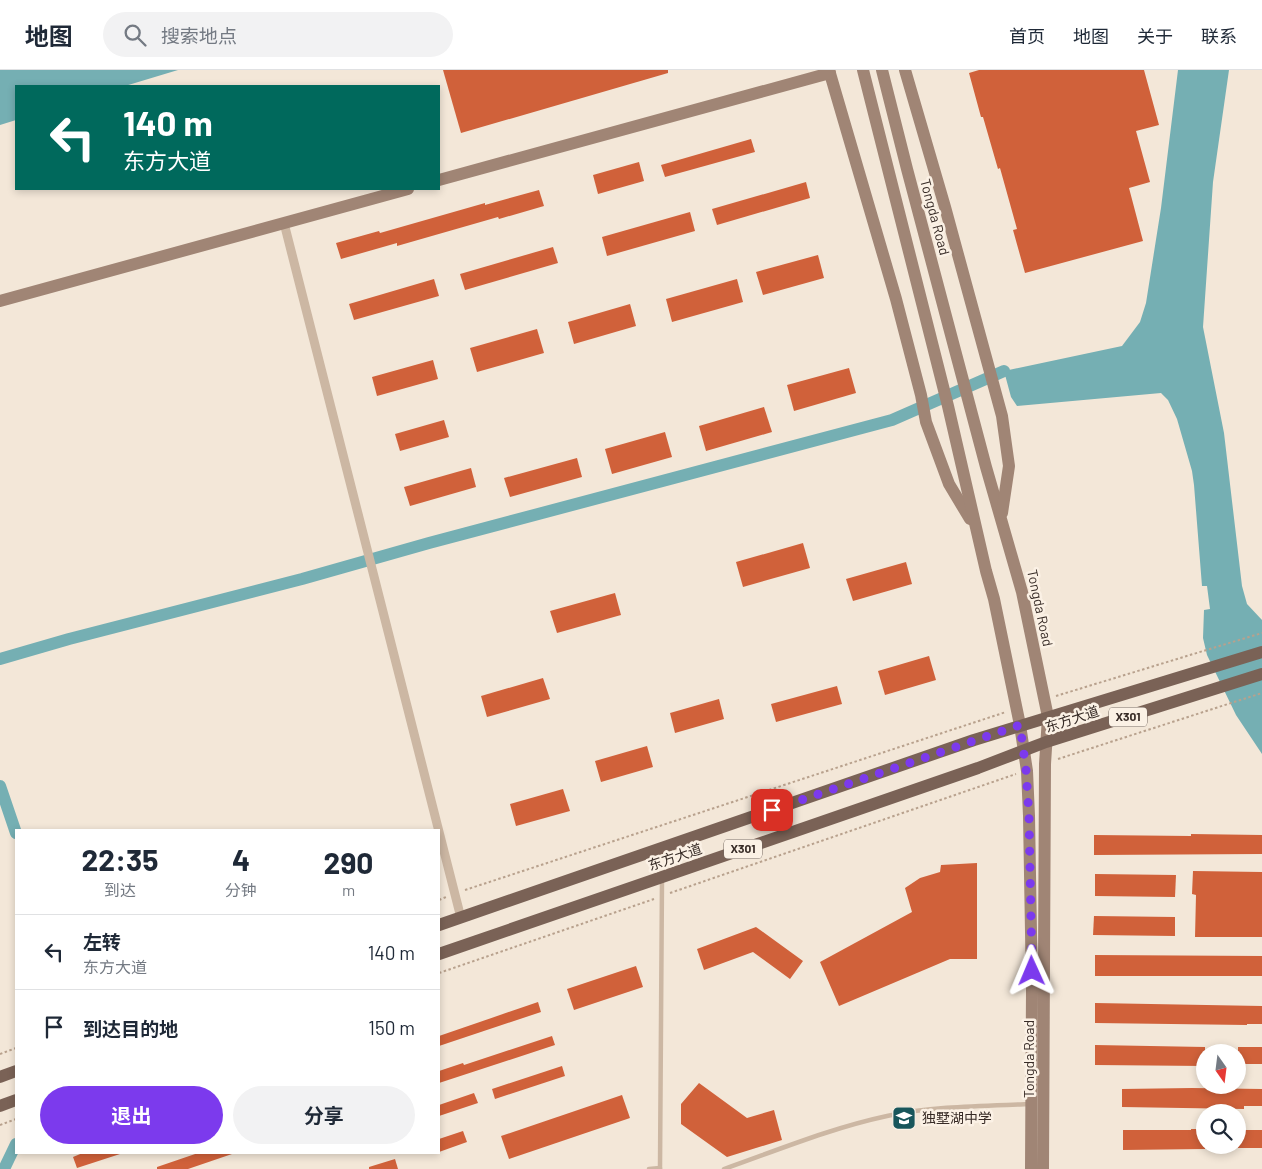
<!DOCTYPE html>
<html lang="zh">
<head>
<meta charset="utf-8">
<style>
  body { margin:0; font-family:Barlow,"Noto Sans SC",sans-serif; background:#f2f2f3; color:#1f2937; height:100vh; display:flex; flex-direction:column; font-size:19px; white-space:nowrap }
  * { box-sizing:border-box; margin:0 }
  p { font-size:16px; color:#747a83 }
  .icon { flex:none; width:28px; height:28px; fill:none; stroke:currentColor; stroke-width:2; stroke-linecap:round; stroke-linejoin:round }
  .map { position:relative; flex:1; overflow:hidden }
  .panel { position:absolute; left:15px; top:759px; width:425px; height:325px; display:flex; flex-direction:column; background:#fff; border-radius:0px; box-shadow:0 2px 8px #0003 }
  .panel>* { flex:none }
  .banner { position:absolute; left:15px; top:15px; width:425px; height:105px; border-radius:0px; box-shadow:0 2px 8px #0003; background:#00695c; color:#fff; overflow:hidden }
  .needle { width:32px; rotate:166deg }
  .fabs { position:absolute; left:1196px; top:974px; display:grid; gap:10px }
  .fabs a { display:grid; place-items:center; width:50px; height:50px; border-radius:50%; background:#fff; box-shadow:0 2px 8px #0003; font-size:25px }
  .pin { position:absolute; display:grid; place-items:center; width:42px; height:42px; color:#fff; margin:-21px; border-radius:10px; box-shadow:0 2px 8px #0006 }
  .me { position:absolute; width:55px; margin:-28px; rotate:359deg; stroke-linejoin:round; filter:drop-shadow(0 0 4px #0008) }
  .turn { display:flex; align-items:center; gap:18px; height:105px; padding:0 25px; font-size:22px }
  .turn .icon { width:65px; height:65px; stroke-width:2.5 }
  .turn b { display:block; font-size:35px; line-height:42px }
  .eta { display:flex; justify-content:space-evenly; align-items:center; height:85px; text-align:center }
  .eta b { font-size:30px; font-weight:700; line-height:35px }
  .cta { display:flex; gap:10px; margin-top:auto; padding:10px 25px }
  .cta a { flex:1; height:58px; border-radius:30px; background:#7c3aed; color:#fff; font-size:20px; font-weight:700; line-height:58px; text-align:center }
  .cta a+a { background:#f2f2f3; color:#1f2937 }
  ul { padding:0; list-style:none }
  li { display:flex; align-items:center; gap:15px; height:75px; padding:0 25px; border-top:1px solid #e0e1e3 }
  li div { flex:1 }
  li b { display:block; font-size:19px }
  li em { font-style:normal }
  header { display:flex; align-items:center; gap:30px; box-sizing:border-box; height:70px; padding:0 25px; background:#fff; border-bottom:1px solid #e0e1e3 }
  header strong { font-size:24px }
  nav { display:flex; gap:28px; margin-inline-start:auto; font-size:18px }
  .search { width:350px; height:45px; background:#f2f2f3; display:flex; align-items:center; gap:12px; box-sizing:border-box; padding:0 18px; border-radius:28px; color:#747a83; font-size:19px }
  .map>svg:first-child { display:block }
</style>
</head>
<body>
<header>
<strong>地图</strong>
<div class="search"><svg class="icon" aria-label="search" viewBox="0 0 24 24"><circle cx="10" cy="10" r="6"/><path d="M15 15l6 6"/></svg>搜索地点</div>
<nav><a>首页</a><a>地图</a><a>关于</a><a>联系</a></nav>
</header>
<div class="map">
<svg width="1262" height="1099" viewBox="0 0 1262 1099">
  <rect width="100%" height="100%" fill="#f3e7d8"/>
  <g fill="#75afb3">
    <polygon points="0,0 178,0 125,16 16,16 16,50 0,55"/>
    <polygon points="1178,0 1229,0 1213,112 1203,257 1224,363 1242,516 1247,534 1262,550 1262,684 1236,645 1207,585 1203,568 1204,540 1210,539 1207,516 1202,516 1194,415 1192,401 1177,349 1168,330 1161,323 1017,336 1011,327 1004,301 1122,276 1140,252 1146,233 1161,138"/>
  </g>
  <g fill="none" stroke-linecap="round" stroke-linejoin="round">
    <g stroke="#75afb3" stroke-width="12">
      <polyline points="0,589 69,569 302,509 429,473 892,350 1004,301"/>
      <polyline points="0,716 16,763"/>
      <polyline points="4,1099 16,1074"/>
    </g>
  </g>
  <g fill="#d0613a">
    <polygon points="443,0 668,0 668,3 461,63"/>
    <polygon points="979,0 1144,0 1159,55 1136,61 1150,112 1129,118 1143,171 1025,203 1013,160 1017,159 1000,98 998,99 983,47 981,47 969,3"/>
    <polygon points="751,69 755,82 665,107 661,95"/>
    <polygon points="639,92 644,111 598,124 593,105"/>
    <polygon points="806,112 810,128 717,155 712,139"/>
    <polygon points="539,120 544,136 499,149 498,147 397,176 397,173 341,189 336,173 379,161 380,163 485,133 485,135"/>
    <polygon points="690,142 695,161 607,186 602,167"/>
    <polygon points="553,177 558,193 465,220 460,204"/>
    <polygon points="818,185 824,208 763,225 756,202"/>
    <polygon points="434,209 439,226 354,250 349,234"/>
    <polygon points="737,209 743,232 672,252 666,229"/>
    <polygon points="630,234 636,256 574,274 568,252"/>
    <polygon points="537,259 544,283 477,302 470,278"/>
    <polygon points="433,290 438,309 377,326 372,307"/>
    <polygon points="849,298 856,323 794,341 787,315"/>
    <polygon points="764,337 772,362 706,381 699,356"/>
    <polygon points="444,350 449,367 400,381 395,364"/>
    <polygon points="665,362 672,387 612,404 605,379"/>
    <polygon points="577,388 582,407 510,427 504,408"/>
    <polygon points="471,398 476,417 410,436 404,417"/>
    <polygon points="803,473 810,498 743,517 736,492"/>
    <polygon points="906,492 912,514 853,531 846,509"/>
    <polygon points="615,523 621,545 557,563 550,541"/>
    <polygon points="929,586 936,610 885,625 878,601"/>
    <polygon points="543,608 550,629 487,647 481,626"/>
    <polygon points="837,616 842,634 776,652 771,634"/>
    <polygon points="719,629 724,649 675,663 670,643"/>
    <polygon points="647,676 653,697 601,712 595,691"/>
    <polygon points="563,719 570,741 516,756 510,734"/>
    <polygon points="1191,764 1262,765 1262,784 1094,785 1094,765 1191,766"/>
    <polygon points="977,793 977,889 950,889 839,936 820,892 912,842 905,818 920,808 940,802 941,795"/>
    <polygon points="1193,801 1262,802 1262,867 1195,867 1196,825 1192,824"/>
    <polygon points="1095,804 1176,805 1175,827 1095,826"/>
    <polygon points="1094,846 1175,847 1175,866 1093,865"/>
    <polygon points="756,857 803,891 790,909 753,882 704,900 697,879"/>
    <polygon points="1095,885 1262,886 1262,906 1095,906"/>
    <polygon points="636,896 643,917 574,940 567,919"/>
    <polygon points="538,932 541,942 439,976 439,966"/>
    <polygon points="1095,933 1262,936 1262,954 1247,954 1247,955 1095,953"/>
    <polygon points="552,966 555,975 439,1013 439,1001 463,993 464,995"/>
    <polygon points="1095,975 1205,977 1205,996 1095,995"/>
    <rect x="1238" y="977" width="24" height="17"/>
    <polygon points="562,996 565,1006 495,1029 492,1019"/>
    <polygon points="699,1013 747,1048 774,1040 782,1070 727,1087 681,1054 681,1034"/>
    <polygon points="1192,1018 1262,1019 1262,1036 1244,1036 1244,1039 1122,1037 1122,1019"/>
    <polygon points="474,1023 478,1033 439,1046 439,1035"/>
    <polygon points="622,1025 630,1048 509,1089 501,1066"/>
    <polygon points="1191,1059 1205,1059 1205,1079 1123,1080 1123,1060 1191,1060"/>
    <rect x="1238" y="1060" width="24" height="18"/>
    <polygon points="463,1061 467,1072 439,1082 439,1069"/>
    <polygon points="85,1082 120,1082 120,1084 77,1098 73,1087"/>
    <polygon points="201,1082 232,1082 232,1084 188,1099 157,1099 157,1097"/>
    <polygon points="395,1089 398,1099 369,1099 369,1097"/>
  </g>
  <g fill="none" stroke-linecap="round" stroke-linejoin="round">
    <g stroke="#b8a18d" stroke-width="2" stroke-dasharray="2.5 2.5" stroke-linecap="butt">
      <polyline points="1056,626 1262,563"/>
      <polyline points="1058,689 1262,623"/>
      <polyline points="465,820 1006,642"/>
      <polyline points="670,823 1016,704"/>
      <polyline points="439,830 446,827"/>
      <polyline points="439,903 654,829"/>
      <polyline points="0,984 16,978"/>
      <polyline points="0,1055 16,1049"/>
    </g>
    <g stroke="#ccb7a3" stroke-width="4.5">
      <polyline points="649,1099 660,1098"/>
      <polyline points="660,1099 662,808"/>
      <path d="M724 1099C778 1080 831 1058 887 1046 934 1036 983 1036 1031 1034"/>
    </g>
    <polyline stroke="#ccb7a3" stroke-width="9" points="284,153 461,848"/>
    <g stroke="#a08575" stroke-width="12">
      <polyline points="829,0 896,229 921,325 926,352 949,414 970,449"/>
      <polyline points="863,0 948,336 986,501 994,529 1020,655 1027,701 1029,746 1032,920 1031,1099"/>
      <polyline points="882,0 907,99 986,397 1022,522 1048,647 1045,694 1043,1099"/>
      <polyline points="905,0 945,137 1002,346 1009,396 1002,443"/>
      <polyline points="439,110 830,3"/>
      <polyline points="0,231 408,119"/>
    </g>
    <g stroke="#7a6256" stroke-width="12">
      <polyline points="439,855 974,670 1262,582"/>
      <polyline points="439,884 978,698 1046,672 1262,604"/>
      <polyline points="0,1007 16,1001"/>
      <polyline points="0,1036 16,1030"/>
    </g>
  </g>
  <g fill="none" stroke-linecap="round" stroke-linejoin="round">
    <polyline stroke="#7c3aed" stroke-width="9" stroke-dasharray="0 16.2" points="772,740 1020,655 1026,700 1029,746 1032,901"/>
  </g>
  <defs>
    <g id="school-square" transform="scale(1.25)"><rect x="-9" y="-9" width="18" height="18" rx="4" fill="#18565b" stroke="#fbf1e5"/><path d="M0-5L7-2L0 1L-7-2ZM-4 1L0 2.5L4 1V4Q0 6-4 4Z" fill="#fff"/></g>
  </defs>
  <g fill-rule="evenodd">
    <use href="#school-square" x="904" y="1048"/>
  </g>
  <g text-anchor="middle" stroke-width="5" stroke-linejoin="round" paint-order="stroke">
    <g fill="#fbf1e5" stroke="#72665f" stroke-width="1">
      <rect x="1109" y="637.5" width="38" height="19" rx="4"/>
      <rect x="724" y="769.5" width="38" height="19" rx="4"/>
    </g>
    <g font-size="12" font-weight="bold" fill="#372b26">
      <text x="1128" y="651">X301</text>
      <text x="743" y="783">X301</text>
    </g>
    <g font-size="14" fill="#372b26" stroke="#fbf1e5">
      <text transform="translate(935 147) rotate(75)" y="5">Tongda Road</text>
      <text transform="translate(1040 538) rotate(78)" y="5">Tongda Road</text>
      <text transform="translate(1072 649) rotate(-18)" y="5">东方大道</text>
      <text transform="translate(675 787) rotate(-19)" y="5">东方大道</text>
      <text transform="translate(1029 989) rotate(-90)" y="5">Tongda Road</text>
    </g>
    <g font-size="14" fill="#372b26" stroke="#fbf1e5" text-anchor="start">
      <text x="922" y="1053">独墅湖中学</text>
    </g>
  </g>
</svg>
<div class="fabs">
<a><svg class="needle" viewBox="-14 -14 28 28"><path d="M0-13l5 13h-10z" fill="#e53935"/><path d="M0 13l5-13h-10z" fill="#747a83"/></svg></a>
<a><svg class="icon" aria-label="search" viewBox="0 0 24 24"><circle cx="10" cy="10" r="6"/><path d="M15 15l6 6"/></svg></a>
</div>
<div class="pin" style="left:772px;top:740px;background:#d93025"><svg class="icon" aria-label="arrive" viewBox="0 0 24 24"><path d="M6 21V4h12l-3 4 3 4H6"/></svg></div>
<svg class="me" style="left:1032px;top:901px" viewBox="-20 -20 40 40"><path d="M0-17L14 15 0 8-14 15z" fill="#7c3aed" stroke="#fff" stroke-width="4"/></svg>
<div class="banner">
<div class="turn"><svg class="icon" aria-label="left" viewBox="0 0 24 24"><path d="M17 20v-9H6M10 6l-5 5 5 5"/></svg><div><b>140 m</b>东方大道</div></div>
</div>
<section class="panel">
<div class="eta">
<div><b>22:35</b><p>到达</p></div>
<div><b>4</b><p>分钟</p></div>
<div><b>290</b><p>m</p></div>
</div>
<ul>
<li><svg class="icon" aria-label="left" viewBox="0 0 24 24"><path d="M17 20v-9H6M10 6l-5 5 5 5"/></svg><div><b>左转</b><p>东方大道</p></div><em>140 m</em></li>
<li><svg class="icon" aria-label="arrive" viewBox="0 0 24 24"><path d="M6 21V4h12l-3 4 3 4H6"/></svg><div><b>到达目的地</b></div><em>150 m</em></li>
</ul>
<div class="cta"><a>退出</a><a>分享</a></div>
</section>
</div>
</body>
</html>
